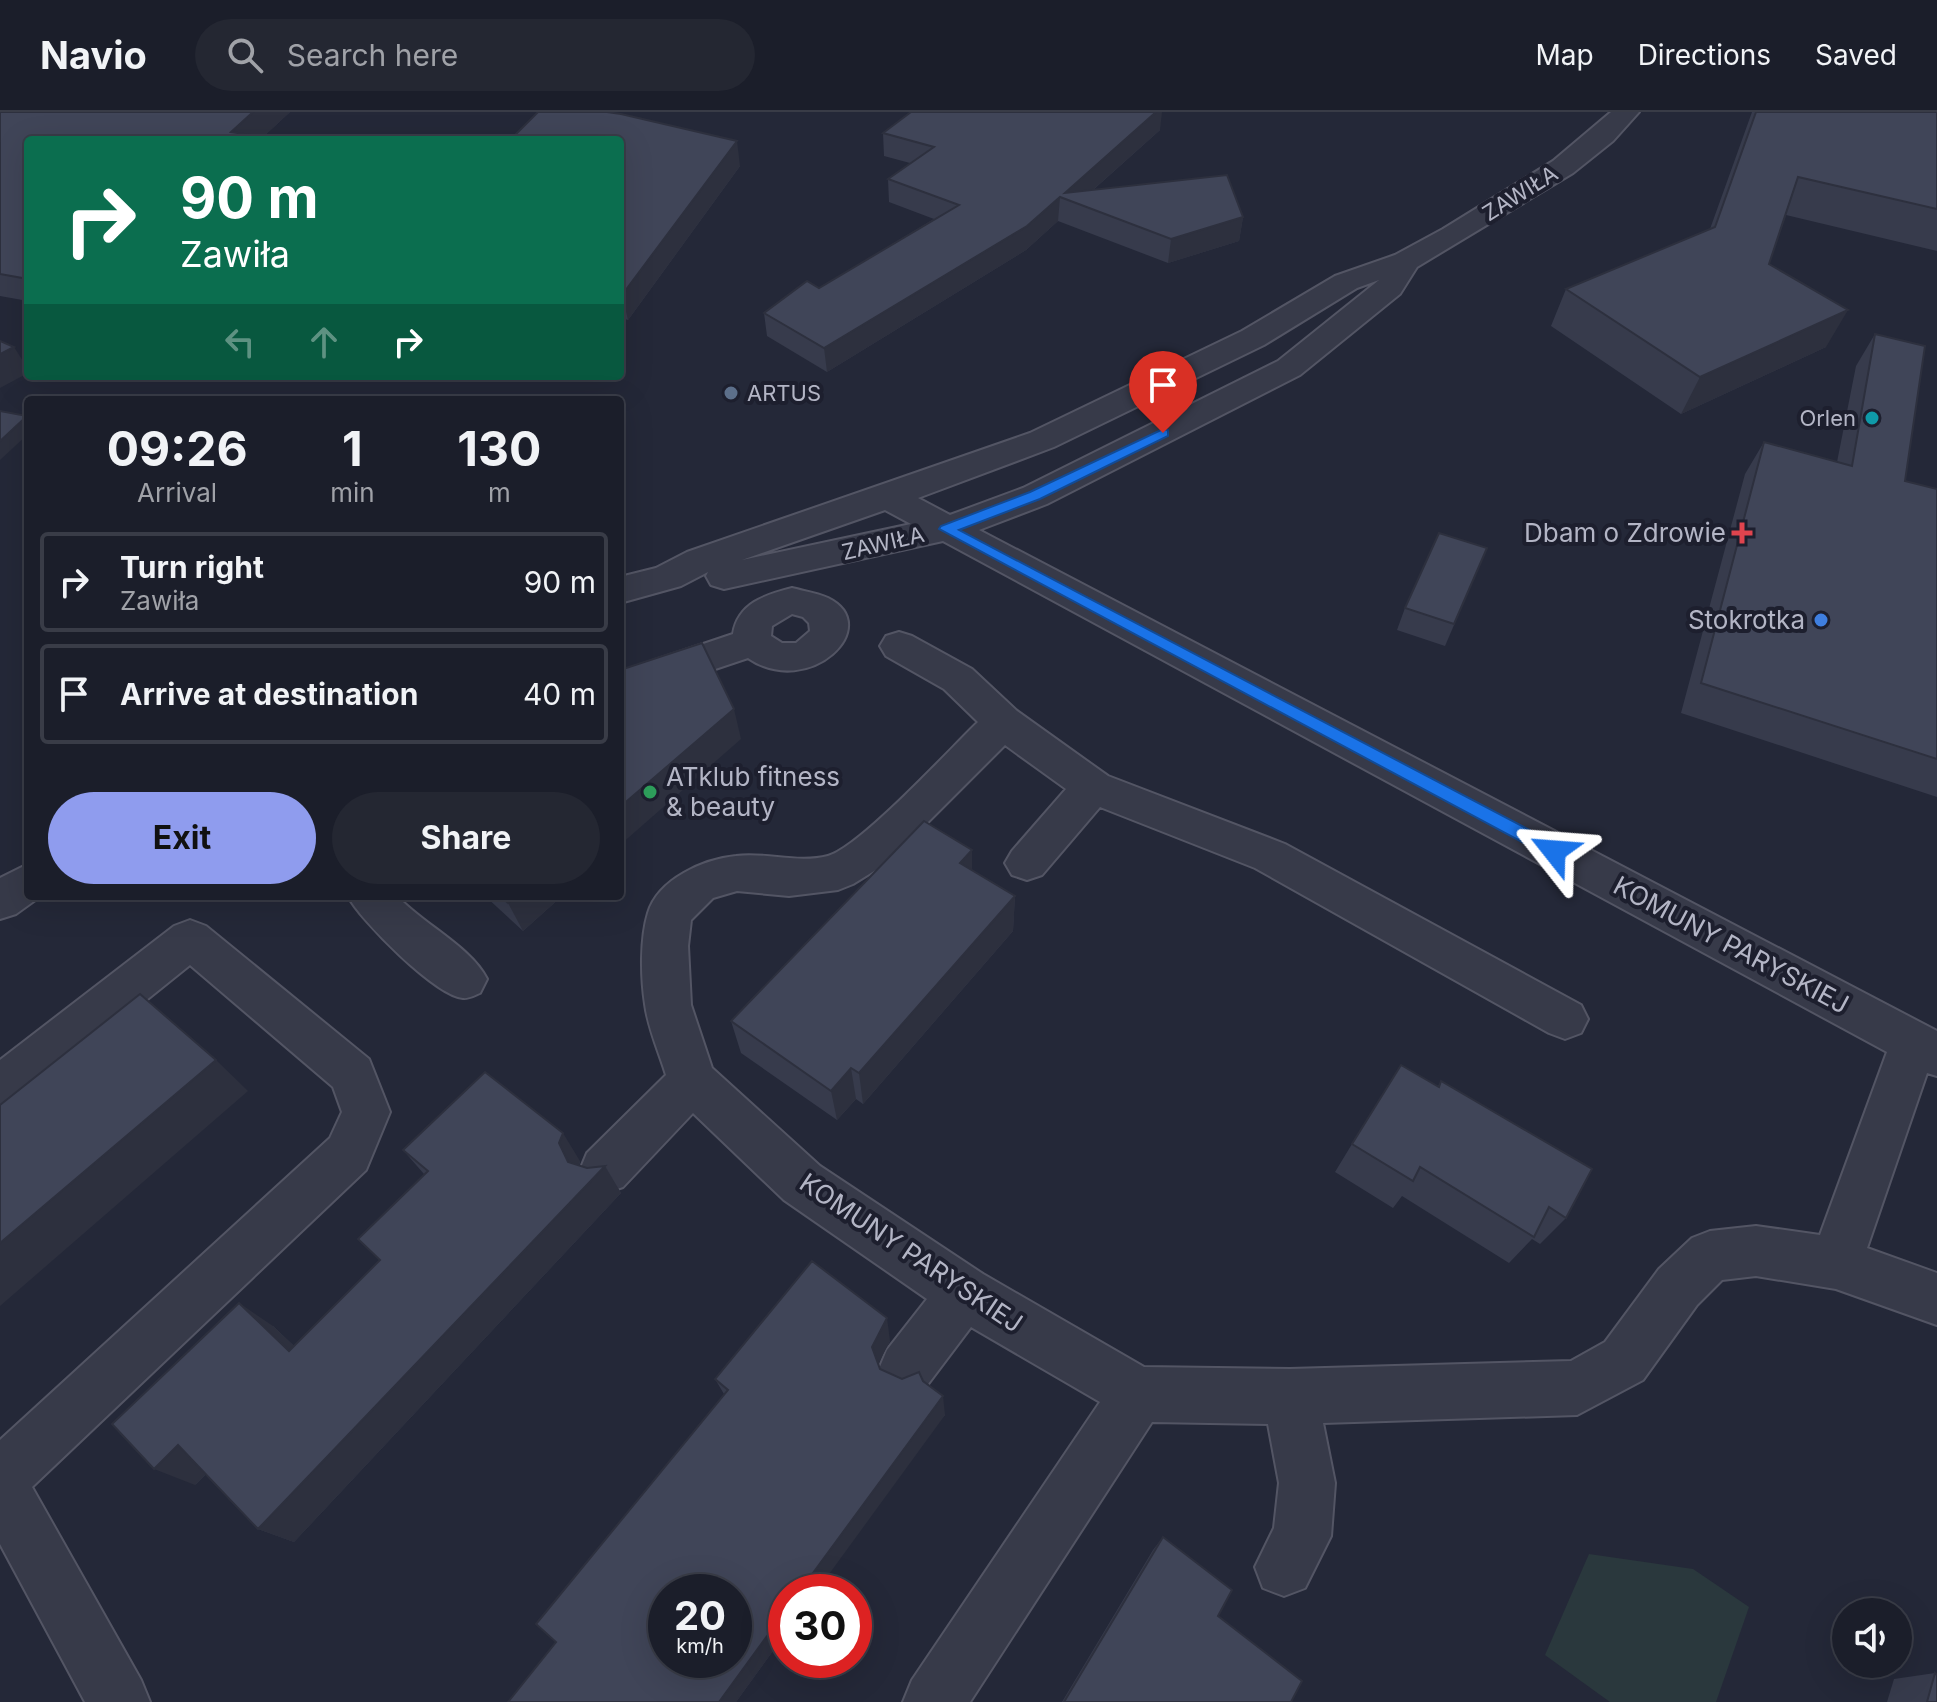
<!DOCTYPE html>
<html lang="en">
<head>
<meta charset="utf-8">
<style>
  body { margin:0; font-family:Inter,sans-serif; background:#242732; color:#f1f3f6; height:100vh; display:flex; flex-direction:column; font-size:30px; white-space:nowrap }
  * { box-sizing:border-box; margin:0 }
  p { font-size:26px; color:#a0a2a8 }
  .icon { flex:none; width:44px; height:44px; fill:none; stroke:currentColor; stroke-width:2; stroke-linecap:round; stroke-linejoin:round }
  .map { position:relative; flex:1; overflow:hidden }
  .panel { position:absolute; left:24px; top:284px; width:600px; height:504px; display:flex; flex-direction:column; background:#1b1e2a; border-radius:8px; box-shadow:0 8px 32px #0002,0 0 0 2px #393c47 }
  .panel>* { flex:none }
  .guide { position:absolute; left:24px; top:24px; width:600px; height:244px; border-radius:8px; box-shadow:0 8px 32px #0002,0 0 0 2px #393c47; background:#0b6e4f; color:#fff; overflow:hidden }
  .tools { position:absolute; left:1832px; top:1486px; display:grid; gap:16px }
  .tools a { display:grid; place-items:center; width:80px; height:80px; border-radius:50%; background:#1b1e2a; box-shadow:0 8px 32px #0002,0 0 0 2px #393c47; font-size:40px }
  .speed { position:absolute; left:648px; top:1462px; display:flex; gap:16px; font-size:40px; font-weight:700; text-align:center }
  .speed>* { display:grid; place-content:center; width:104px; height:104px; border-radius:50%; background:#1b1e2a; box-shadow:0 8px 32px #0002,0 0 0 2px #393c47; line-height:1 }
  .speed small { font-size:20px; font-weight:400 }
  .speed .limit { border:12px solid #d22; background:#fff; color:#111 }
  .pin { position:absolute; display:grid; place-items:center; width:68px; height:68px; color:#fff; margin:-82px -34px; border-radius:50% 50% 50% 0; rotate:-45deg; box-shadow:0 0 8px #0007 }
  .pin .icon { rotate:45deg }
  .me { position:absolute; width:88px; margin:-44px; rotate:298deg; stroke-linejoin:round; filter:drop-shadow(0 0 6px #0008) }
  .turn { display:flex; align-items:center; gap:28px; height:168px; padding:0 24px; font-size:36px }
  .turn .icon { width:104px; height:104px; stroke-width:2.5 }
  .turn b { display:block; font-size:56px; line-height:68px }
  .lanes { display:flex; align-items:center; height:76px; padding:0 24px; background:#0003; justify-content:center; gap:40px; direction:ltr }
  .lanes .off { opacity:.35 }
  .eta { display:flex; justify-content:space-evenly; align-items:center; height:136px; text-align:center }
  .eta b { font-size:48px; font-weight:700; line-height:56px }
  .cta { display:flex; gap:16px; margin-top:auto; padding:16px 24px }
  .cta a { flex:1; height:92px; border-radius:48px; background:#8f9cee; color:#111; font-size:32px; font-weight:700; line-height:92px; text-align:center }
  .cta a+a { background:#242732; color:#f1f3f6 }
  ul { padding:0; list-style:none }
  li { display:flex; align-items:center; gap:24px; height:100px; margin:0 16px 12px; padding:0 8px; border:4px solid #393c47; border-radius:8px }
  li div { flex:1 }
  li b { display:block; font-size:30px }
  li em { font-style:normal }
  header { display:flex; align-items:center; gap:48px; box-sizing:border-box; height:112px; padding:0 40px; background:#1b1e2a; border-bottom:2px solid #393c47 }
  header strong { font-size:38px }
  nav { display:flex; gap:44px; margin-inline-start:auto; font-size:28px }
  .search { width:560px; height:72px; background:#242732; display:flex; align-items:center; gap:20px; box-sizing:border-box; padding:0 28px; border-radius:44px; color:#a0a2a8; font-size:30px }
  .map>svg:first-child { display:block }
</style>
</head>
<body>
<header>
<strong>Navio</strong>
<div class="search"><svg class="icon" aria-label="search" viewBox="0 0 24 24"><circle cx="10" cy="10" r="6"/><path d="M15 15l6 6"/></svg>Search here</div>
<nav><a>Map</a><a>Directions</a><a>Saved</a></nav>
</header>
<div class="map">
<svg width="1937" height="1590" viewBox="0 0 1937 1590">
  <rect width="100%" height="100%" fill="#242838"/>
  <polygon fill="#2a383d" points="1589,1442 1693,1457 1749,1495 1716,1590 1610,1590 1545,1543"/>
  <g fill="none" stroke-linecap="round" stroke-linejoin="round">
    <g stroke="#535564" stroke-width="4">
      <g id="minor">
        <path d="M1611 0H1639L1613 29 1573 61 1417 155 1400 182 1300 263 1047 392 979 418 1937 919V964L1927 961 1867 1136 1937 1161V1213L1836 1177 1756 1164 1722 1168 1697 1193 1643 1268 1577 1303 1323 1311 1335 1371 1331 1424 1305 1476 1284 1484 1263 1476 1255 1455 1274 1416 1279 1371 1268 1312 1152 1310 970 1590H903L912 1568 1100 1290 971 1215 925 1276 906 1284 887 1276 879 1257 887 1238 927 1187 784 1088 693 1001 623 1075 605 1081 587 1075 580 1058 587 1041 666 963C659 940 648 916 645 892 641 866 640 827 648 801 658 767 704 747 736 744 767 740 797 752 828 744 860 735 949 638 978 610L944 577 886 544 880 534 886 524 899 520 912 524 972 557 1017 599 1108 664 1285 732 1581 893 1588 907 1581 921 1565 927 1549 921 1255 756 1100 695 1042 763 1027 768 1012 763 1005 751 1012 739 1066 677 1005 633 887 751 853 772 838 778 789 784 737 779 713 786 691 808 688 834 691 893 712 956 820 1054 983 1162 1144 1255 1290 1257 1571 1249 1605 1230 1659 1157 1692 1126 1710 1119 1756 1114 1820 1123 1887 940 943 429 724 477 711 473 706 464 708 460 681 474 620 491V465L656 456 687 440 1030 321 1242 219 1335 164 1395 143 1443 117 1553 49ZM1379 168 1278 249 1023 376 950 403 918 386 1054 335 1264 233 1357 176ZM885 398 911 412 742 448Z"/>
        <path d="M792 476C803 479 817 481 828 486 885 514 809 588 748 546L620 589V560L733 522C738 491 765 483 792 476ZM792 502 803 505 809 511 810 519 796 531H782L771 524 772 514Z"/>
        <polygon points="28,752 28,784 41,784 16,802 0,807 0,766"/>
        <path d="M348 784H397C423 812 471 835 487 867L480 881C475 883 468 887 463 886 436 884 360 808 348 784Z"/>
        <polygon points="190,808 206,814 369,947 390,1000 366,1058 32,1375 141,1568 150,1590 85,1590 0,1432 0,1328 330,1026 342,1000 333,975 190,853 17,992 0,999 0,948 174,814"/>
      </g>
    </g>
    <use href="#minor" fill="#373a49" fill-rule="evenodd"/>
  </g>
  <g fill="#373b4c">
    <polygon points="0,0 290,0 263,25 28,28 28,189 0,184"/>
    <polygon points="1752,0 1937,0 1937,139 1786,103 1769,152 1826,235 1681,302 1551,214 1566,177 1710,117"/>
    <polygon points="1160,18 1093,78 1243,105 1239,129 1168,151 1058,109 1026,138 827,260 767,224 764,201 819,176 934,107 889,90 888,67 910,51 884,44 883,21"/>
    <polygon points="620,28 740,54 628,208 620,205"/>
    <polygon points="1875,222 1905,369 1937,377 1937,685 1681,601 1745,362 1764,330 1837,350 1856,254"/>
    <polygon points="502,264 537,264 533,269"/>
    <polygon points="1487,436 1445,534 1397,518 1405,496"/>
    <polygon points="972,738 972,759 1015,784 1013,819 863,992 856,987 837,1008 741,941 731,909"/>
    <polygon points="485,784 562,784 523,819"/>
    <polygon points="1441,969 1566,1106 1540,1132 1532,1127 1509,1151 1402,1084 1393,1096 1335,1060 1352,1032 1438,974"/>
    <polygon points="403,1038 580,1049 579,1054 587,1056 605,1054 621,1081 294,1430 258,1417 206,1362 195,1373 273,1214 294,1234 380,1148 424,1062"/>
    <polygon points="890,1229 878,1252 880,1257 902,1267 923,1269 945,1303 786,1480 786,1521 736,1590 556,1530 724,1282 715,1267"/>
    <polygon points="1163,1425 1218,1504 1291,1590 1062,1590 1153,1438"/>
    <polygon points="1935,1561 1937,1590 1887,1590 1894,1567"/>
  </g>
  <g fill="#2d303e">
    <polygon points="253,0 290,0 260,28 231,20"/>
    <polygon points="1156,0 1162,0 1160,18 1077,92 1065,81"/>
    <polygon points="737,29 740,54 628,208 622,183"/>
    <polygon points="1060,85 1058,109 1026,138 827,260 824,236"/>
    <polygon points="1243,105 1239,129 1168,151 1171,127"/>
    <polygon points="1848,198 1826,235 1681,302 1700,265"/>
    <polygon points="14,235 28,257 28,261 0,276 0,242"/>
    <polygon points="27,304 28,322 0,348 0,329"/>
    <polygon points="734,597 741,627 620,733 620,695"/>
    <polygon points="972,738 972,774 960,751"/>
    <polygon points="517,784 562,784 523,819 508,791"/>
    <polygon points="1015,784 1013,819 863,992 859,961"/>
    <polygon points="216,948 248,979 0,1194 0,1131"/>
    <polygon points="851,956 856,987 837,1008 831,979"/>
    <polygon points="563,1021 580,1049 577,1059 605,1054 621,1081 294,1430 258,1417 568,1050 559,1031"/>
    <polygon points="239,1191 273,1214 321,1260 289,1239"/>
    <polygon points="887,1206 890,1229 876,1256 872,1235"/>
    <polygon points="943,1284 945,1303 816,1480 799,1480"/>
    <polygon points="178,1333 217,1351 195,1373 154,1357"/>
    <polygon points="786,1498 786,1521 736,1590 719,1590"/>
  </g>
  <g fill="#404558" stroke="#2d303e" stroke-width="2" fill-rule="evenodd">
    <polygon points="0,0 253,0 231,20 283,28 28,28 28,167 0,162"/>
    <polygon points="538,0 607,0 621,2 737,29 622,183 620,182 620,28 510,28"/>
    <polygon points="911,0 1156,0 1065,81 1227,63 1243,105 1171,127 1060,85 1027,114 824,236 764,201 807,169 819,176 959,93 888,67 934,35 883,21"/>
    <polygon points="1756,0 1937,0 1937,97 1798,65 1769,152 1848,198 1700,265 1566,177 1715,115"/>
    <polygon points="1875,222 1925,234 1905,369 1937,377 1937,647 1701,571 1764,330 1852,354"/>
    <polygon points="0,229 14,235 0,242"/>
    <polygon points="0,299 27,304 0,329"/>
    <polygon points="1439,421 1487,436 1454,512 1405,496"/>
    <polygon points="702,531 734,597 620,695 620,558"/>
    <polygon points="924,709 972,738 960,751 1015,784 859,961 851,956 831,979 731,909"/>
    <polygon points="501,784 517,784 508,791"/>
    <polygon points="140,882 216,948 0,1131 0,993"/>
    <polygon points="1401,953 1439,975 1441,969 1592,1057 1566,1106 1549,1095 1534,1125 1420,1055 1413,1069 1352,1032"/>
    <polygon points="485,960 563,1021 559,1031 568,1050 587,1056 605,1054 258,1417 178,1333 154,1357 112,1312 239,1191 289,1239 380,1148 358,1127 428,1059 403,1038"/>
    <path d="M812 1149 887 1206 872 1235 880 1257 902 1267 919 1260 923 1269 943 1284 799 1480H786V1498L719 1590H508L556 1530 536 1512 728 1278 715 1267ZM666 1480H734V1548H666Z"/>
    <polygon points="1163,1425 1232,1478 1218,1504 1302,1569 1291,1590 1064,1590"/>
    <polygon points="1935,1561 1937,1563 1937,1590 1927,1590"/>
  </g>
  <polygon fill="#1a73e8" stroke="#114b97" stroke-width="2" points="1163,317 1168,318 1168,324 1040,387 959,418 1560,734 1563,739 1560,744 1548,744 939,417 941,414 1030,380"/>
  <circle fill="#5c6f8a" stroke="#1d1f2e" stroke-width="3" cx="731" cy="281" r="8"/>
  <circle fill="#0f9aa8" stroke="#1d1f2e" stroke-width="3" cx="1872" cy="306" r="8"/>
  <path fill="#e0444e" stroke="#1d1f2e" stroke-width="3" d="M1738 409h8v8h8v8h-8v8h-8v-8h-8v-8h8z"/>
  <circle fill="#3f7fe0" stroke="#1d1f2e" stroke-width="3" cx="1821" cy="508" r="8"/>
  <circle fill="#2e9e5b" stroke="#1d1f2e" stroke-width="3" cx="650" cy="680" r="8"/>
  <g text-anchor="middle" stroke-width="8" stroke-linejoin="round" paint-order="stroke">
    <g font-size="22" fill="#b3b5c5" stroke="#1d1f2e">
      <text transform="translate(1520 81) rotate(-32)" y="8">ZAWIŁA</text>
      <text transform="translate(883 431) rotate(-13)" y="8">ZAWIŁA</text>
    </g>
    <g font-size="22" fill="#b3b5c5" stroke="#1d1f2e" text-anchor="start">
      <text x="747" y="289">ARTUS</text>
      <text x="1856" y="314" text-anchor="end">Orlen</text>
    </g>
    <g font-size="26" fill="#b3b5c5" stroke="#1d1f2e" text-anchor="end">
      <text x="1726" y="430">Dbam o Zdrowie</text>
      <text x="1805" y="517">Stokrotka</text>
      <text x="666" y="674" text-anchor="start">ATklub fitness<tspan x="666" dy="30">&amp; beauty</tspan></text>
    </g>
    <g font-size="26" fill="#b3b5c5" stroke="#1d1f2e">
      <text transform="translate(1731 833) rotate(28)" y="9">KOMUNY PARYSKIEJ</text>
      <text transform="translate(911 1141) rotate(34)" y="9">KOMUNY PARYSKIEJ</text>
    </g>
  </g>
</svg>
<div class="tools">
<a><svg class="icon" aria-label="sound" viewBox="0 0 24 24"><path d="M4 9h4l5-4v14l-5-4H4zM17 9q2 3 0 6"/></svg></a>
</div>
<div class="speed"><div>20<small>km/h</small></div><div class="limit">30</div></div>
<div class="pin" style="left:1163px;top:321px;background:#d93025"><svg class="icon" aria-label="arrive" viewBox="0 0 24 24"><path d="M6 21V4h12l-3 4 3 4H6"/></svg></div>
<svg class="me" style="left:1554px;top:739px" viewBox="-20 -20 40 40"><path d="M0-17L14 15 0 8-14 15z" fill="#1a73e8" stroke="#fff" stroke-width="4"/></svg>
<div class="guide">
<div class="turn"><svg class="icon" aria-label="right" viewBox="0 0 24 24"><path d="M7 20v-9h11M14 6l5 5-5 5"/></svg><div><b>90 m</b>Zawiła</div></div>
<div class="lanes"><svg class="icon off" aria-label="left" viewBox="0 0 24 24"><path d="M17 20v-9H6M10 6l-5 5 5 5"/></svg><svg class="icon off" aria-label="ahead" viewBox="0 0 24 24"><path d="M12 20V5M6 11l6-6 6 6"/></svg><svg class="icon" aria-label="right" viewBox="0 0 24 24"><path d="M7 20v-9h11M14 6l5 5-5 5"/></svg></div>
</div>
<section class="panel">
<div class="eta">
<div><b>09:26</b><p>Arrival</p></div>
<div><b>1</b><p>min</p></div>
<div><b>130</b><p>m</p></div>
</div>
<ul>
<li><svg class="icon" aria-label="right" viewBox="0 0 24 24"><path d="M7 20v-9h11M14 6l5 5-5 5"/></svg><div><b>Turn right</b><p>Zawiła</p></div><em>90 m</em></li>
<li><svg class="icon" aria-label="arrive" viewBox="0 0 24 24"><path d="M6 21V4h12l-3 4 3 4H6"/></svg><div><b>Arrive at destination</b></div><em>40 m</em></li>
</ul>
<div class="cta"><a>Exit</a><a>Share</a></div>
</section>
</div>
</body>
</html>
